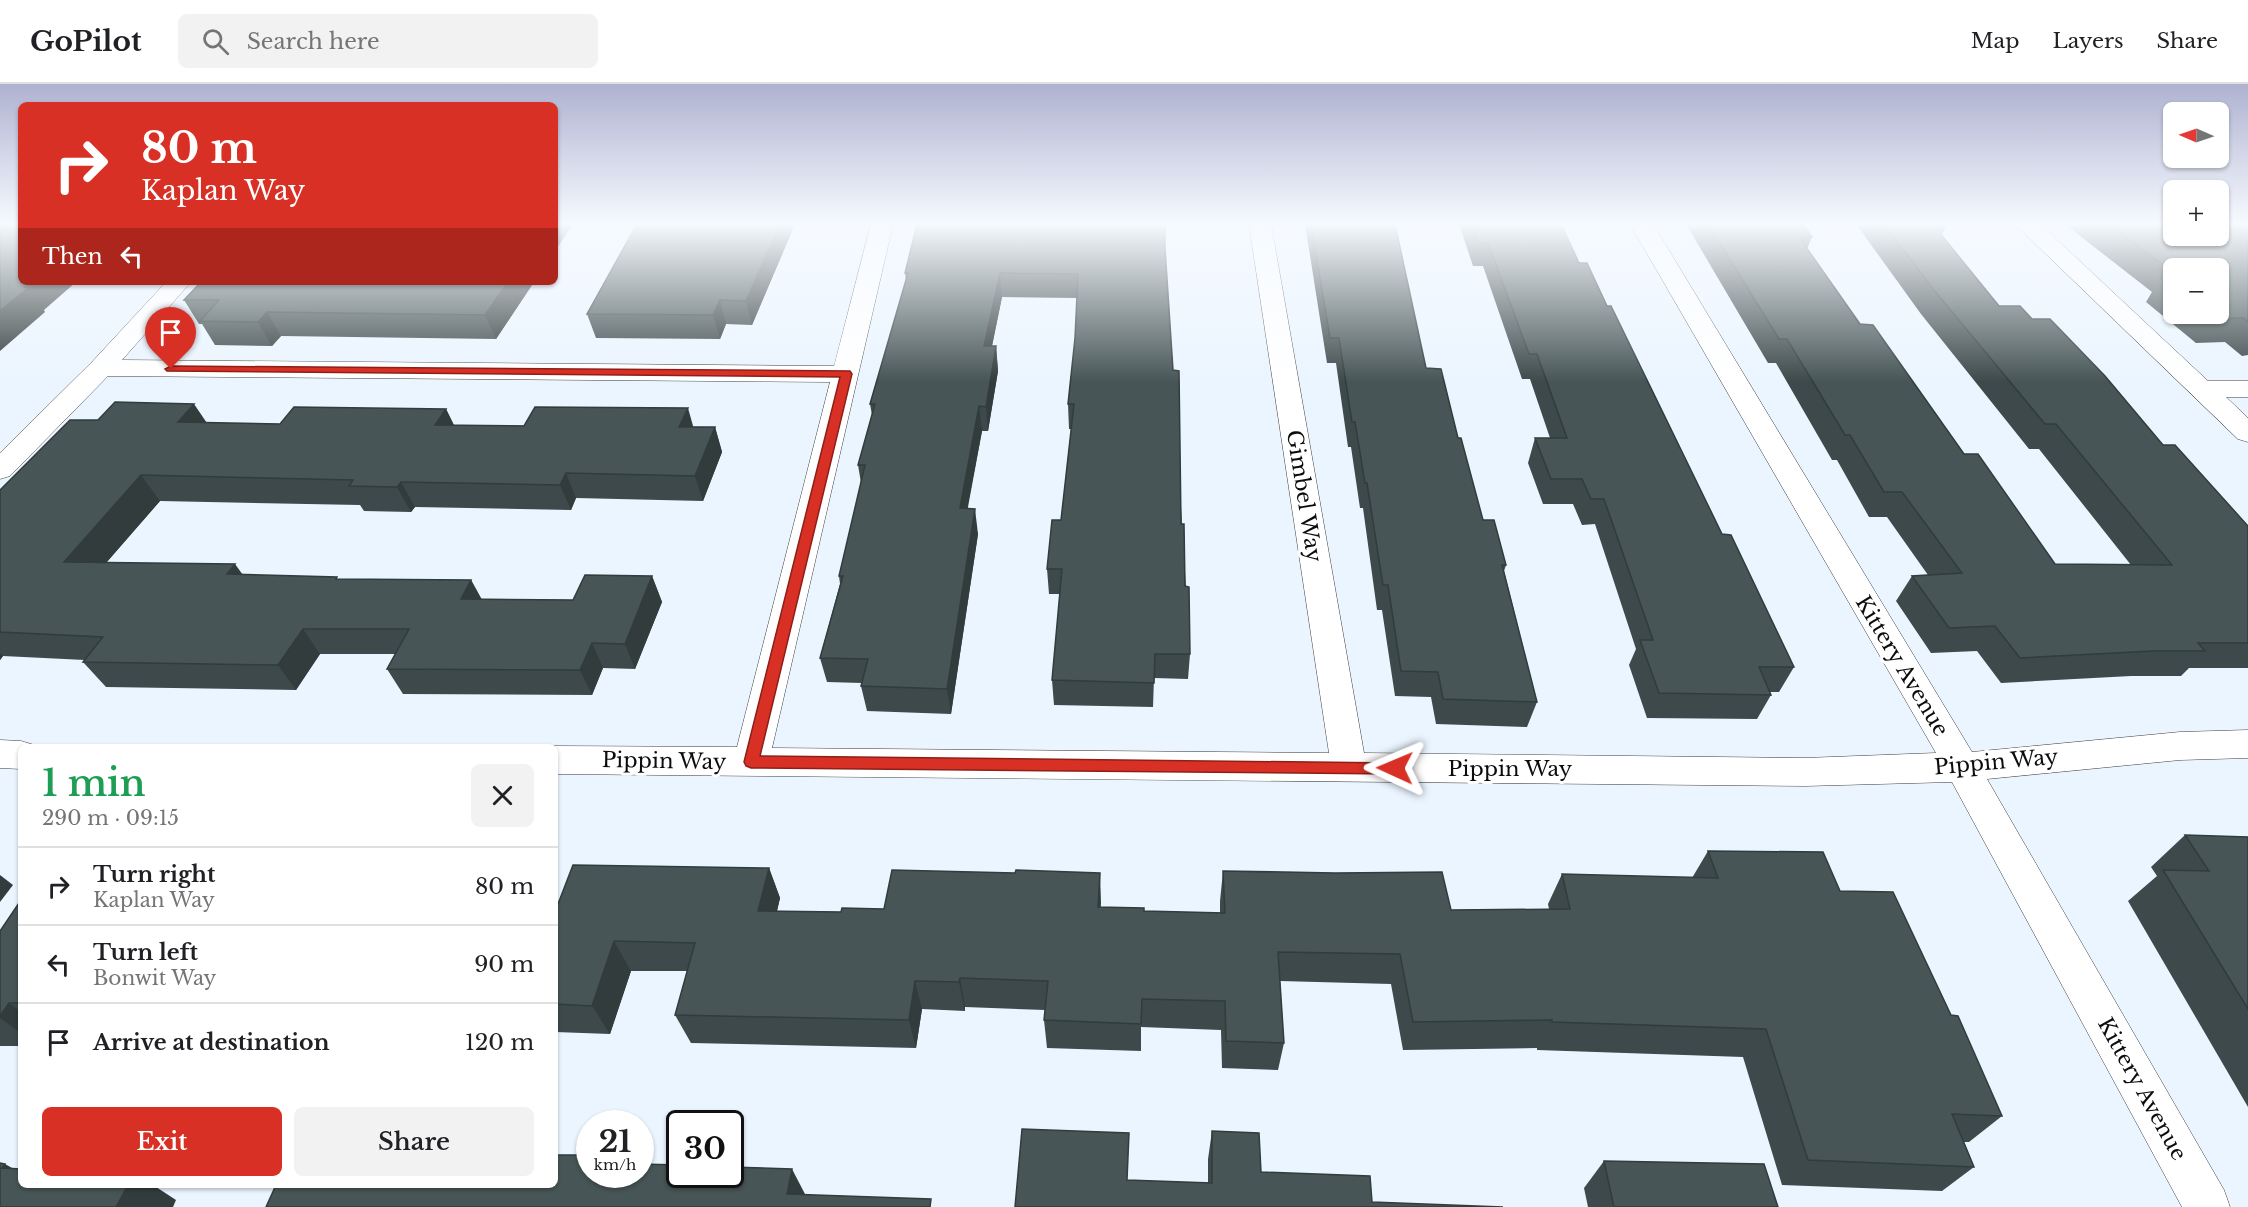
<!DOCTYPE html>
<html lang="en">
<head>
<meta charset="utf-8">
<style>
  body { margin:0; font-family:"Libre Baskerville",serif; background:#f2f2f2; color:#202124; height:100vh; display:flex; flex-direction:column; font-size:22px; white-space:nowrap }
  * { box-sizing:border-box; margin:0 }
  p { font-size:20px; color:#757577 }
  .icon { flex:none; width:33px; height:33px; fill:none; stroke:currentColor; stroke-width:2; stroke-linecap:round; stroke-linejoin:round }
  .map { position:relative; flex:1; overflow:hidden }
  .side { position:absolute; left:18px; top:660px; width:540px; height:444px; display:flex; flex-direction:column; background:#fff; border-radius:9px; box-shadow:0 2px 4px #0004 }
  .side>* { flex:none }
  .guide { position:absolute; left:18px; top:18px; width:540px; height:183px; border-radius:9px; box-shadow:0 2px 4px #0004; background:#d93025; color:#fff; overflow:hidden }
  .needle { width:39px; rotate:272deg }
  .controls { position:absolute; left:2163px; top:18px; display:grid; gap:12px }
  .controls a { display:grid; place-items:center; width:66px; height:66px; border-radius:9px; background:#fff; box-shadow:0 2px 4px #0004; font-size:30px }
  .speed { position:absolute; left:576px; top:1026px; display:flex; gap:12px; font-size:30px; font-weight:700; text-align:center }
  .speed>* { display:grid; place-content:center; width:78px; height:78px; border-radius:50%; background:#fff; box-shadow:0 2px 4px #0004; line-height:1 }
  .speed small { font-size:15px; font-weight:400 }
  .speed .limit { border:3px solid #111; border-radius:9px; background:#fff; color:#111 }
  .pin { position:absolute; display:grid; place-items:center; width:51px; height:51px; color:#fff; margin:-62px -26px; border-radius:50% 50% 50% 0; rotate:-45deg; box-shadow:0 0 6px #0007 }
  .pin .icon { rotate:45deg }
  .me { position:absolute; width:66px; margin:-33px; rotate:271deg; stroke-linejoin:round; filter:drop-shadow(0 0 4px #0008) }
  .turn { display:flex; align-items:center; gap:21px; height:126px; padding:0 24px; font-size:27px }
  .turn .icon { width:78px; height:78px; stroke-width:2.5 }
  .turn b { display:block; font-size:42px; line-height:51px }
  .then { display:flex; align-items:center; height:57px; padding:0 24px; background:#0003; gap:12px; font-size:22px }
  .round { display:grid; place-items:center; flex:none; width:63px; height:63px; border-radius:9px; background:#f2f2f2 }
  .overview { display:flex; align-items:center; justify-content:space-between; height:102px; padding:0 24px }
  h1 { font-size:36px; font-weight:600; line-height:45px; color:#1e9e55 }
  .action { display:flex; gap:12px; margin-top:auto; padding:12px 24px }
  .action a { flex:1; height:69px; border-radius:9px; background:#d93025; color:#fff; font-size:24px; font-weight:600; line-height:69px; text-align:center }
  .action a+a { background:#f2f2f2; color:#202124 }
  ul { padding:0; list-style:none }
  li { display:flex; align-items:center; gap:18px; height:78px; padding:0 24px; border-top:2px solid #e0e0e0 }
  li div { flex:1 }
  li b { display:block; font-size:22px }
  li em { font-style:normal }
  header { display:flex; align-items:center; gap:36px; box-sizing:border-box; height:84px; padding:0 30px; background:#fff; border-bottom:2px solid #e0e0e0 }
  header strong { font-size:28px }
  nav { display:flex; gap:33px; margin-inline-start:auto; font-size:21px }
  .search { width:420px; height:54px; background:#f2f2f2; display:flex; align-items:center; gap:15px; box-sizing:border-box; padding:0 21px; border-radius:9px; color:#757577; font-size:22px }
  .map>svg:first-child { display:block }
</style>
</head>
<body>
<header>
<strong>GoPilot</strong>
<div class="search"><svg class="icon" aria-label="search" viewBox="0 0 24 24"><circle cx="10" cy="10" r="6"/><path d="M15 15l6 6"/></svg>Search here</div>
<nav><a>Map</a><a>Layers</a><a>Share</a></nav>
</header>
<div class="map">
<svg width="2248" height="1123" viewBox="0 0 2248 1123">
  <rect width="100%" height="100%" fill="#ebf5ff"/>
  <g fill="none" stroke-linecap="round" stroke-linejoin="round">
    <g stroke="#3f3f3f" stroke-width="1">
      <g id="minor">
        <polygon points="871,140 893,140 772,664 1329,669 1249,140 1271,140 1364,669 1805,674 1936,669 1630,140 1653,140 1972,668 2180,648 2248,646 2248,674 2180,676 1987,695 2224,1106 2230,1123 2182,1123 1952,698 1805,702 555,690 555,663 551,663 555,662 737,663 830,298 108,292 10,392 0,395 0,369 92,278 166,198 191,198 122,276 834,282"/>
        <polygon points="2015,140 2040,140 2208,297 2248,297 2248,313 2226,313 2248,334 2248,358 2238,355"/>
        <polygon points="0,656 21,657 34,661 35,663 21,663 21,685 0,684"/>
      </g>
    </g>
    <use href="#minor" fill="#fff" fill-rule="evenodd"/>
  </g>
  <g fill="#3d494a" fill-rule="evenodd">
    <polygon points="637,140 795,140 752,241 726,240 720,255 596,254 587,230"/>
    <polygon points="1305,140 1395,140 1426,284 1458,354 1483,436 1506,481 1504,487 1537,618 1527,643 1436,640 1431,613 1395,612 1382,526 1377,526 1363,424 1360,424 1351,363 1348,363 1336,279 1327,279"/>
    <polygon points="1459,140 1561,140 1579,179 1607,222 1722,450 1794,583 1779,608 1770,608 1771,611 1757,635 1647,634 1629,581 1636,565 1595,440 1582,441 1573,420 1543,420 1528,379 1535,354 1550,354 1530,295 1522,295 1483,182 1473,182"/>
    <polygon points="1686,140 1803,140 1812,153 1807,165 1860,240 1964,370 2055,480 2131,481 2039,365 2029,365 1921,230 1856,140 1945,140 1946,142 1942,151 1999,222 2032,235 2248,442 2248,584 2189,584 2181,592 2131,592 2001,599 1977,567 1931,569 1896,517 1912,492 1928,491 1887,433 1869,433 1837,376 1832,376 1776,279 1768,279"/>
    <path d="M2066 140H2248V271L2242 272 2225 258 2196 259 2146 218 2152 208 2066 141ZM2174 184 2218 230H2174Z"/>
    <polygon points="1165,164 1190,570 1188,595 1154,594 1153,623 1054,621 1052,596 1060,510 1049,510 1047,485 1061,436 1071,345 1069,345 1068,320 1075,254 1077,214 1002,213 992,262 996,262 998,287 988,347 982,347 967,425 978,450 951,630 867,627 861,602 862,599 827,598 820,574 840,500 839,492 861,399 858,381 872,331 870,320 906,197 905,189"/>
    <polygon points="201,198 534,198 496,255 281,252 272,262 215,261 202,240 199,240 184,216"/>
    <polygon points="446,325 454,341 715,343 722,368 703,417 576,414 571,426 415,423 411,428 364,427 360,421 160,417 106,479 243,491 338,495 471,496 481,515 573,516 652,492 662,518 635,585 603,584 592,611 403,610 387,585 395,570 320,570 296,606 106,603 83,578 85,576 3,572 0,576 0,406 207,339 280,340"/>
    <polygon points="2185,751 2248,753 2248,1023 2128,817 2157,792 2151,783"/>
    <polygon points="1708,767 1840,807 1951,931 2002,1032 1969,1058 1964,1058 1974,1083 1942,1107 1782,1101 1743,973 1537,966 1537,964 1403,966 1391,900 1280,897 1284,959 1278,986 1222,984 1221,946 1141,943 1141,967 1047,964 1044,936 1045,926 965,923 965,927 922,925 916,964 691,959 675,931 687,887 631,887 610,950 555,948 555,820 769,784 780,814 777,827 841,828 884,825 1101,823 1144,827 1220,829 1220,817 1223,787 1451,826 1549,825 1548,820 1562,790 1692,794"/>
    <polygon points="21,816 21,962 0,962 0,847"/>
    <polygon points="1212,1047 1261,1088 1372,1118 1015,1123 1128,1096 1208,1099 1208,1075"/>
    <polygon points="1604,1077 1778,1123 1588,1123 1584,1104"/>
  </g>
  <g fill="#323c3c">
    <polygon points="555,140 573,140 555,167"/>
    <polygon points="780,140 795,140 752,241 746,217"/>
    <polygon points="1000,189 1002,213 987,286 984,262"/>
    <polygon points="32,198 76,198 44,226 45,228 0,267 0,227"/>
    <polygon points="508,198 534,198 496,255 485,231"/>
    <polygon points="720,216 726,240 720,255 713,231"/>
    <polygon points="267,228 281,252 272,262 258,238"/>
    <polygon points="996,262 998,287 988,347 986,323"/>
    <polygon points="194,320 211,345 178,338"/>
    <polygon points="979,322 982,347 963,450 960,424"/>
    <polygon points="688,324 695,349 679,343"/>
    <polygon points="446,325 458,350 435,341"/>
    <polygon points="715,343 722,368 703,417 695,392"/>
    <polygon points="566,389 576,414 571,426 560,401"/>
    <polygon points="141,391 160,417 85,503 64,478"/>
    <polygon points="401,398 415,423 411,428 397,403"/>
    <polygon points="975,425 978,450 951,630 947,605"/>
    <polygon points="235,480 253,505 227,490"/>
    <polygon points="652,492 662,518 635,585 625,560"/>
    <polygon points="471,496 485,521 461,515"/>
    <polygon points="303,545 320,570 296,606 278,581"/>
    <polygon points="592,559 603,584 592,611 580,586"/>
    <polygon points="0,569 3,572 0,576"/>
    <polygon points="769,784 780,814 770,857 758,827"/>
    <polygon points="1100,789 1101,819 1099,853 1098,823"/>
    <polygon points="0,791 13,801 0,818"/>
    <polygon points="614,857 631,887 610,950 592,922"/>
    <polygon points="960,894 965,923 965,927 959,898"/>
    <polygon points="915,897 922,925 916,964 909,936"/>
    <polygon points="9,919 21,928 21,949 0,934 0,932"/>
    <polygon points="583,1071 590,1079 581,1078"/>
    <polygon points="5,1080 21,1089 2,1084"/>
    <polygon points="792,1085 806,1112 787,1110"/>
    <polygon points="128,1101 153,1101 176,1116 173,1123 116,1123"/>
  </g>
  <g fill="#475556" stroke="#323c3c" stroke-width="1.5">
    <polygon points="0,140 21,140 21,198 32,198 25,203 28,204 0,227"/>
    <polygon points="637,140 780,140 746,217 720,216 713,231 587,230"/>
    <polygon points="917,140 1165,140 1165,164 1173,286 1179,287 1181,440 1184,440 1185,502 1189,503 1190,570 1155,570 1154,599 1052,596 1062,485 1047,485 1052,436 1061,436 1074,320 1068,320 1075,254 1078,190 1000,189 984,262 996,262 986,323 979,322 960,424 975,425 947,605 861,602 868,575 820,574 843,492 839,492 865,381 858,381 875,320 870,320 908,189 905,189"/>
    <polygon points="1311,140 1395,140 1426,284 1441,285 1458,354 1461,354 1483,436 1494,436 1506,481 1502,481 1537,618 1443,615 1438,588 1401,587 1388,501 1383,501 1367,399 1365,399 1355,338 1352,338 1339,254 1330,254"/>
    <polygon points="1472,140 1561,140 1579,179 1587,179 1607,222 1611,222 1722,450 1731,451 1794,583 1759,583 1771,611 1659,609 1640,556 1653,556 1604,415 1591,415 1582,395 1551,395 1535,354 1567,354 1537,270 1529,270 1488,159 1478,159"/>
    <polygon points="1708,140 1803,140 1812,153 1799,153 1860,240 1873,241 1964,370 1978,370 2055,480 2172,481 2056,340 2045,340 1934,206 1884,140 1945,140 1946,142 1934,142 1999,222 2020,222 2032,235 2050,235 2105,292 2163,361 2175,361 2248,442 2248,559 2198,559 2205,567 2153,567 2020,574 1995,542 1949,544 1912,492 1962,489 1902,408 1884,408 1850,351 1845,351 1787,255 1779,255"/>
    <polygon points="2109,140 2174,140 2174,152 2218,152 2218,140 2248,140 2248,238 2243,234 2214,235 2206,230 2218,230 2218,184 2174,184 2174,189"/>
    <polygon points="2174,193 2174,203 2162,194"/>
    <polygon points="201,198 508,198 485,231 267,228 258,238 200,237 219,216 184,216"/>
    <polygon points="115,318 194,320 178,338 280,340 294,323 446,325 435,341 524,342 535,323 688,324 679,343 715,343 695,392 566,389 560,401 401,398 397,403 349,402 353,396 141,391 64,478 235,480 227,490 337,493 336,495 471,496 461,515 573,516 585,491 652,492 625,560 592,559 580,586 387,585 409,545 303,545 278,581 83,578 103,553 0,548 0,406 70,336 98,336"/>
    <polygon points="2185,751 2248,753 2248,925 2163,786 2209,787"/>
    <polygon points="1708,767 1823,768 1840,807 1893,808 1951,931 1958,932 2002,1032 1952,1030 1974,1083 1808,1076 1766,945 1552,938 1552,936 1413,938 1400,870 1278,868 1284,959 1226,957 1225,917 1142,915 1141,940 1044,936 1048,897 960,894 959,898 915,897 909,936 675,931 695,859 614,857 592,922 555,920 555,820 558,820 573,781 769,784 758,827 841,828 842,824 884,825 892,786 1015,789 1016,786 1100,789 1098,823 1144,824 1144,827 1225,829 1223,787 1335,789 1442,788 1451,826 1570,825 1562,790 1718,794"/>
    <polygon points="21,816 21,919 9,919 0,932 0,847"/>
    <polygon points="1022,1045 1129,1049 1127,1096 1212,1099 1212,1047 1259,1049 1261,1088 1370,1092 1372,1118 1503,1123 1015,1123"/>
    <polygon points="555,1071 583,1071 581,1078 590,1078 590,1090 640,1090 640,1080 680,1081 680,1090 730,1090 730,1083 792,1085 787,1110 931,1115 930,1123 266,1123 276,1101 555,1101"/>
    <polygon points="1604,1077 1764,1080 1778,1123 1614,1123"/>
    <polygon points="0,1079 5,1080 2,1084 21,1085 21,1101 128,1101 116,1123 0,1123"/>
  </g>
  <linearGradient id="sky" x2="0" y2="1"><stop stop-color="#afb2d0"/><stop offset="0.47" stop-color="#f6faff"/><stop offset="1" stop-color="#f6faff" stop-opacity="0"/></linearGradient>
  <rect width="2248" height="298" fill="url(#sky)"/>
  <polygon fill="#d93025" stroke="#8d1f18" stroke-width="1.5" points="171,282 850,287 852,290 760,672 1395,679 1400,680 1402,684 1400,689 1395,690 751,684 746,682 744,678 840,293 167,287 165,285"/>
  <g text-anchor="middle" stroke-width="6" stroke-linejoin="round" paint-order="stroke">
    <g font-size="21" fill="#0c0c0c" stroke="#fff">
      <text transform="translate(1304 412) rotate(81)" y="7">Gimbel Way</text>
      <text transform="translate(1902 582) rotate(59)" y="7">Kittery Avenue</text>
      <text transform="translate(664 677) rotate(1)" y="7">Pippin Way</text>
      <text transform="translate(1996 678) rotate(-5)" y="7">Pippin Way</text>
      <text x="1510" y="692">Pippin Way</text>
      <text transform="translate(2142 1005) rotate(61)" y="7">Kittery Avenue</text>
    </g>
  </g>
</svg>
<div class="controls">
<a><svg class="needle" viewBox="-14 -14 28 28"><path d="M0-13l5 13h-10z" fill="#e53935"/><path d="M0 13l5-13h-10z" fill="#757577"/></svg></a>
<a>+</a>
<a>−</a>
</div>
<div class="speed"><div>21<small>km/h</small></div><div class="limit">30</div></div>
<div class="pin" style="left:171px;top:285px;background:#d93025"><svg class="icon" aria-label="arrive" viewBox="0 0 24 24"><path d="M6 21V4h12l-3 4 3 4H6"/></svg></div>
<svg class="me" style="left:1395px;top:684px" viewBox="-20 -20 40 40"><path d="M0-17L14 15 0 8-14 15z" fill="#d93025" stroke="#fff" stroke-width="4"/></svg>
<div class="guide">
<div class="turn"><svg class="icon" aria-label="right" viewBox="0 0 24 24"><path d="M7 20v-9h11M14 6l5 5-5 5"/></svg><div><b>80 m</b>Kaplan Way</div></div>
<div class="then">Then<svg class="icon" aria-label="left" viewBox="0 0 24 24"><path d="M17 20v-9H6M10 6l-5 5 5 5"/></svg></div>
</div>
<section class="side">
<div class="overview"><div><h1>1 min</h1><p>290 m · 09:15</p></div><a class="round"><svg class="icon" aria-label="close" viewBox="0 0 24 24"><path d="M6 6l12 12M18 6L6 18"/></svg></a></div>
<ul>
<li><svg class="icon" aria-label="right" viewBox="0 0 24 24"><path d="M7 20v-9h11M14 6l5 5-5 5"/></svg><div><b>Turn right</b><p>Kaplan Way</p></div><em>80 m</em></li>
<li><svg class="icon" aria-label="left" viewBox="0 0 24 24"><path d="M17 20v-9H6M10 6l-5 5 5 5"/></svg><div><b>Turn left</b><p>Bonwit Way</p></div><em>90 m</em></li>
<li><svg class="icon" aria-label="arrive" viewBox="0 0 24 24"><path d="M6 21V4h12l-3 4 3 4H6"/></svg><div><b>Arrive at destination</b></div><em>120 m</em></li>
</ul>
<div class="action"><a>Exit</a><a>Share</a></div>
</section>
</div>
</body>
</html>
